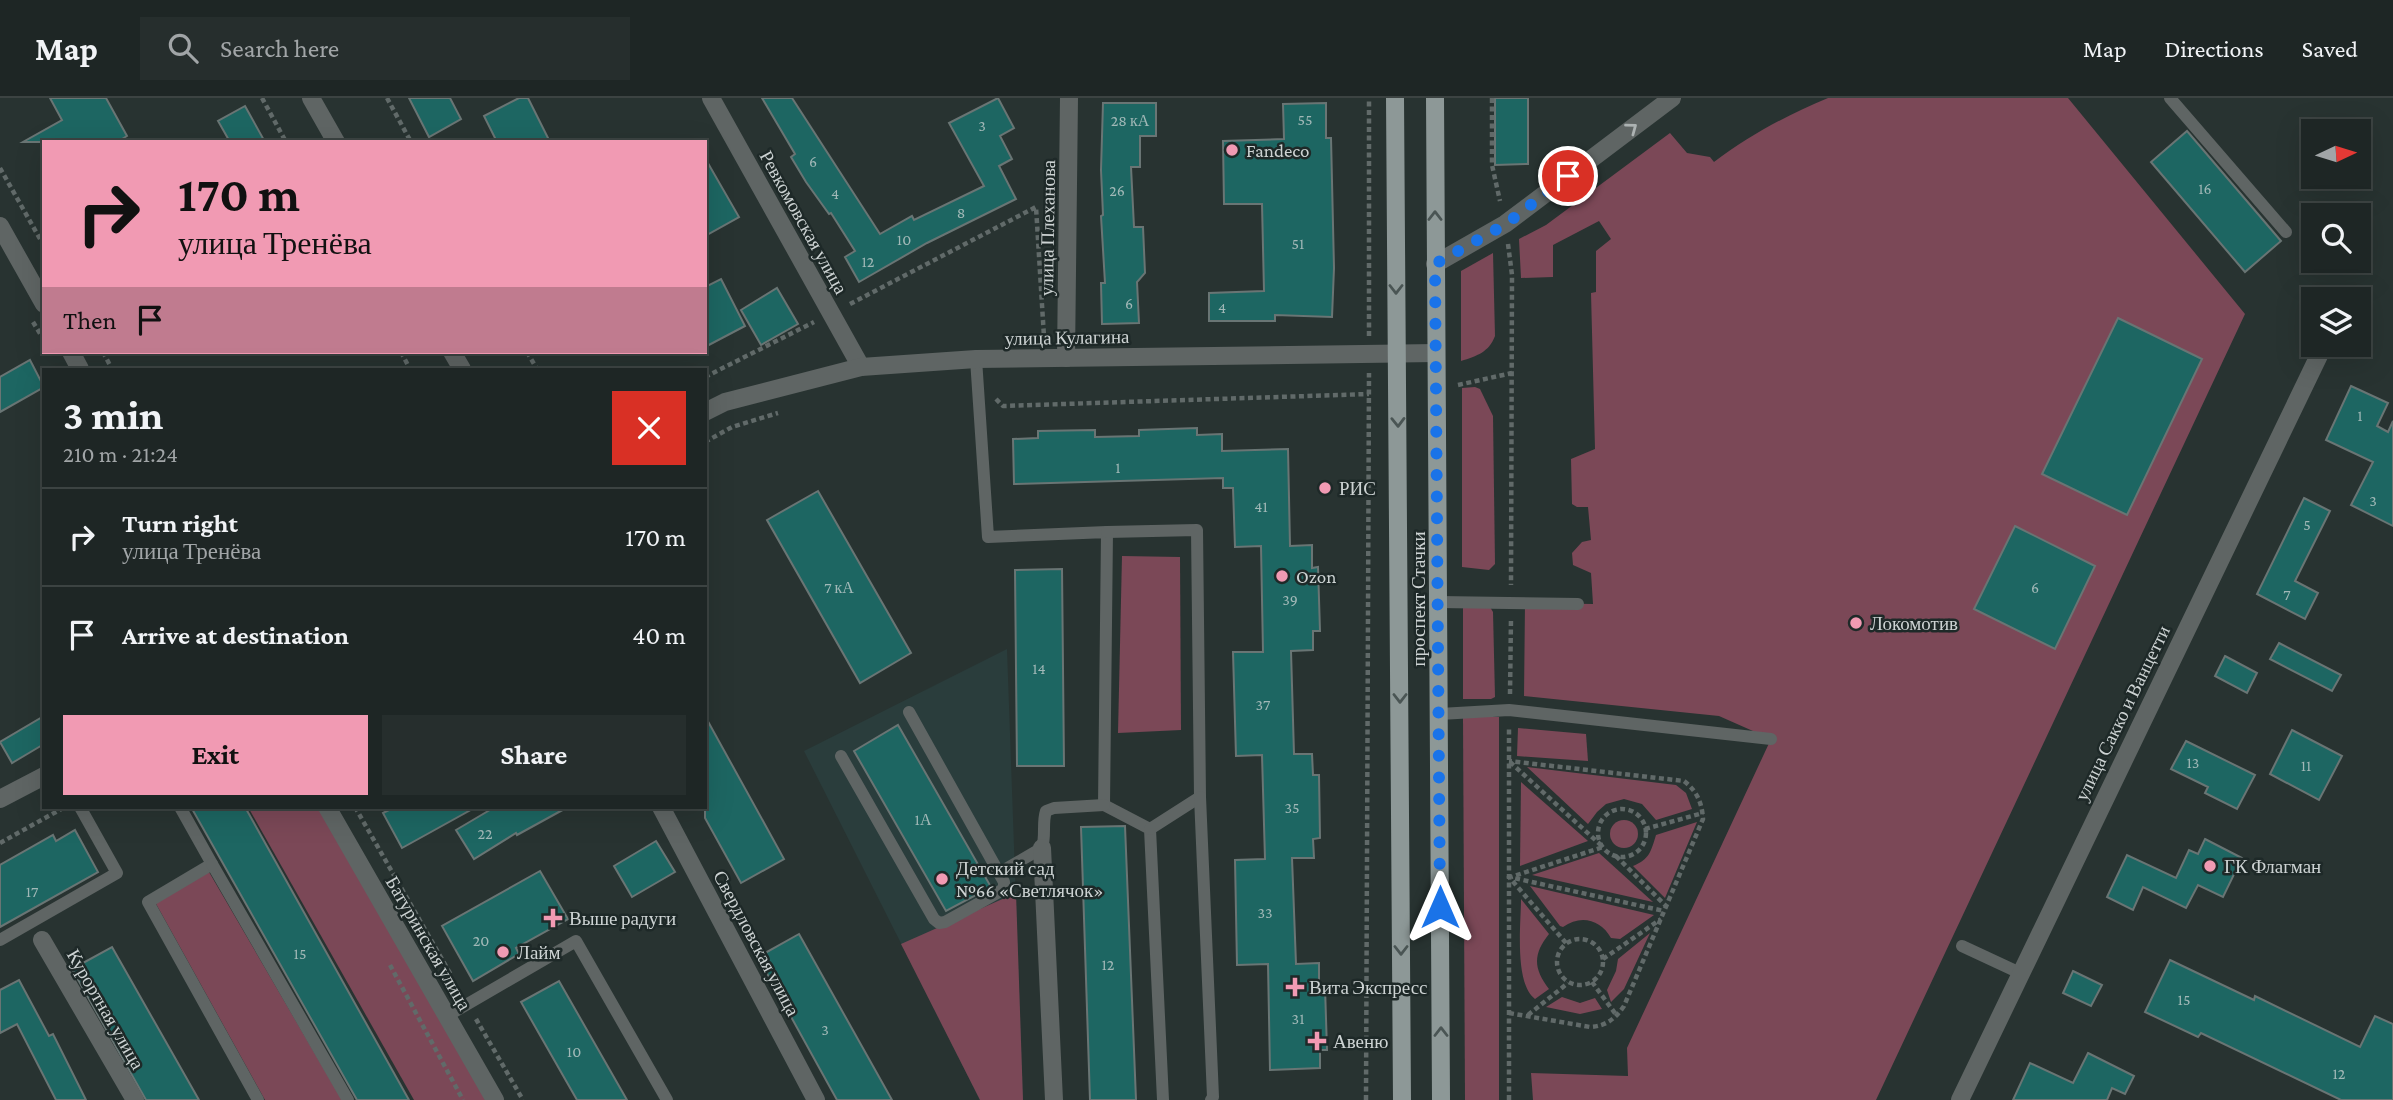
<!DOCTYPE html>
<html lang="en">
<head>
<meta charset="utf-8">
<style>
  body { margin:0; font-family:"Crimson Pro",serif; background:#262e2d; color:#f1f3f6; height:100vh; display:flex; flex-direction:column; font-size:26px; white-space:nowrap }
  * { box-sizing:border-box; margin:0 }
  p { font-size:23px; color:#a1a5a7 }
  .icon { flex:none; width:38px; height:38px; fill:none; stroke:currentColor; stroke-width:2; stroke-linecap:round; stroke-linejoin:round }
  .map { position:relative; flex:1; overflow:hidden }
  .side { position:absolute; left:42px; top:270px; width:665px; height:441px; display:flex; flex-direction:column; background:#1e2625; border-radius:0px; box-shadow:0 7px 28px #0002,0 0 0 2px #3c4342 }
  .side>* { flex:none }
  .hud { position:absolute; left:42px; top:42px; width:665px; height:214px; border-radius:0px; box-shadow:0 7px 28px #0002,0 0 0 2px #3c4342; background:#f19ab3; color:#111; overflow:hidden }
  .needle { width:46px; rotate:86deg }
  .fabs { position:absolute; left:2301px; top:21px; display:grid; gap:14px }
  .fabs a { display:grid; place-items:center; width:70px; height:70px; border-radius:0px; background:#1e2625; box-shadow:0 7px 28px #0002,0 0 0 2px #3c4342; font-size:35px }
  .pin { position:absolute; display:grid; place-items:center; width:60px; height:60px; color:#fff; margin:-30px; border:4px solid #fff; border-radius:50%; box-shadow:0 2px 7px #0007 }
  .me { position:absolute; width:77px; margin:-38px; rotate:0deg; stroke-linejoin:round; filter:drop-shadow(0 0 5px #0008) }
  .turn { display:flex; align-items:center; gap:24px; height:147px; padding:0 21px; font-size:32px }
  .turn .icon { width:91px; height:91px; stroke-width:2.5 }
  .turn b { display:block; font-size:49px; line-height:60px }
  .then { display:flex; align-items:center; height:66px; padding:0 21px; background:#0003; gap:14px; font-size:26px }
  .round { display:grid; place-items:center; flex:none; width:74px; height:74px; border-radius:0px; background:#262e2d }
  .headline { display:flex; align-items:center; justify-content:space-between; height:119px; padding:0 21px }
  h1 { font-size:42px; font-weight:700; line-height:52px }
  .cta { display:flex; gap:14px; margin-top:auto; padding:14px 21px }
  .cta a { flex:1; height:80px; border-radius:0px; background:#f19ab3; color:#111; font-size:28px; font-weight:700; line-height:80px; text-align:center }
  .cta a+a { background:#262e2d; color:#f1f3f6 }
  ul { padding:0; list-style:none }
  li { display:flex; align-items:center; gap:21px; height:98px; padding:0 21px; border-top:2px solid #3c4342 }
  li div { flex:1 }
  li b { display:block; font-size:26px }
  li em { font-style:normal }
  header { display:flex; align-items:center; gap:42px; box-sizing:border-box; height:98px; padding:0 35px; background:#1e2625; border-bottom:2px solid #3c4342 }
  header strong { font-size:33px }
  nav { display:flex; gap:38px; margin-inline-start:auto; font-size:24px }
  .search { width:490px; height:63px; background:#262e2d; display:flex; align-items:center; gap:18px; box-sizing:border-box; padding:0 24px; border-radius:0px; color:#a1a5a7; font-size:26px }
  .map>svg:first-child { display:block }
</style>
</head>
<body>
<header>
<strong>Map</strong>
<div class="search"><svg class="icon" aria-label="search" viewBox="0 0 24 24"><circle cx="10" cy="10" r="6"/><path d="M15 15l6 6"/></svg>Search here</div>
<nav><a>Map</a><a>Directions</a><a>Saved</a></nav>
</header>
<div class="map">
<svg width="2393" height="1002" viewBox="0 0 2393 1002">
  <rect width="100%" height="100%" fill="#283331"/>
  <polygon fill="#2a3d3c" points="1007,551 1023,1002 980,1002 804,653"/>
  <g fill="#7b4857">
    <path d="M1828 0H2068L2245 216 1876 1002H1533L1531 975 1628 978 1627 950 1771 641 1719 618 1524 598 1525 505 1593 506 1591 475 1573 467 1572 455 1582 444 1591 442 1588 409H1577L1572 406 1571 361 1595 351 1591 195 1596 194V153L1611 141 1599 123 1553 147V179L1521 180 1519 141 1546 127 1670 35 1687 55 1710 59 1714 64C1750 37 1787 17 1828 0Z"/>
    <path d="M1493 155 1495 238C1489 254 1477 258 1461 263V173Z"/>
    <polygon points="1475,289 1480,291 1493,318 1495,466 1489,472 1462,469 1462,290"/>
    <polygon points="1122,458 1180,459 1181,632 1118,635"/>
    <polygon points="1490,509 1493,514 1495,599 1491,601 1463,601 1463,510"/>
    <polygon points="1463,619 1499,619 1499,1002 1465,1002"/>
    <polygon points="1518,630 1586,636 1588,663 1517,658"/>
    <polygon points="1527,669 1676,687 1686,695 1692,711 1656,722 1642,706 1624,701 1606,706 1597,714 1588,726"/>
    <polygon points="1521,684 1588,743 1520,768"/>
    <polygon points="248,709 321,709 489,1002 414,1002"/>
    <circle cx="1624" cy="736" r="14"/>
    <path d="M1697 724 1665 800 1633 768C1650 761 1651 753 1656 737Z"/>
    <polygon points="1599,755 1653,804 1532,777"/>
    <polygon points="209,774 342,1002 265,1002 155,804"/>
    <path d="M1530 788 1654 817 1620 841 1611 840C1601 822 1581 816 1563 829L1560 828Z"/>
    <polygon points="1016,795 1023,1002 980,1002 901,846"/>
    <path d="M1521 801 1549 836C1533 856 1533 870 1549 891L1535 901C1514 885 1521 826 1521 801Z"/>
    <polygon points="1650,835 1624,891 1611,904 1607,892 1616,873 1618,861"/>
    <polygon points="1562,899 1580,905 1595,900 1602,911 1580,916 1546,909"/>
  </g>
  <g fill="#1d6662" stroke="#697574" stroke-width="2">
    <polygon points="50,0 106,0 127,38 117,44 23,44 62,22"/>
    <polygon points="409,0 450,0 461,21 429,39"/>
    <polygon points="519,0 528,0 550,44 497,44 484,18"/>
    <polygon points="762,0 792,0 880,136 912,118 914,122 984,88 949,25 998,0 1014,30 1000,38 1012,61 999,68 1016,101 927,145 859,184 845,159 855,153 831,115 829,116 806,84 791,59 795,56"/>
    <polygon points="1495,0 1528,0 1528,66 1495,67"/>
    <polygon points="1103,5 1156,5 1156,38 1140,38 1140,69 1131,69 1134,129 1143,129 1145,175 1137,184 1139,225 1102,226 1101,185 1105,185 1101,118 1103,117 1101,72"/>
    <polygon points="1326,5 1326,40 1331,40 1334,170 1332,219 1275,217 1275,223 1209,223 1209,195 1264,193 1262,106 1224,106 1223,43 1284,41 1283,6"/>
    <polygon points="245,8 265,44 230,44 218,23"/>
    <polygon points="2187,33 2281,143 2245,174 2151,64"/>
    <polygon points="705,60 739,119 705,138"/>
    <polygon points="721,181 745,228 705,249 705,189"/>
    <polygon points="777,190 798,226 761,247 741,212"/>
    <polygon points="2118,220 2202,261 2127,417 2042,376"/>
    <polygon points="30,262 44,289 0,314 0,279"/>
    <polygon points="2351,288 2388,305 2377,328 2388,334 2393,323 2393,428 2351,407 2373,364 2326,342"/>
    <polygon points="1197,330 1197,337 1222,336 1222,353 1288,351 1290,448 1312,447 1312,470 1318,469 1320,533 1313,533 1313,552 1291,553 1294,656 1312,656 1313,677 1319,677 1320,740 1313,741 1314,760 1292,760 1296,866 1319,865 1319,889 1325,889 1327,952 1320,952 1320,970 1270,972 1268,866 1237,867 1235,762 1265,761 1262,657 1236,658 1233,554 1263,554 1261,448 1235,449 1233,390 1223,390 1223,380 1014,386 1013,341 1038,340 1038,333 1095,332 1095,339 1139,338 1139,332"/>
    <polygon points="818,393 911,555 860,585 767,422"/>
    <polygon points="2304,400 2330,413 2295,483 2318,495 2305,521 2257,496"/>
    <polygon points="2015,428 2095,468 2055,551 1974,511"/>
    <polygon points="1062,471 1064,668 1017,668 1015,472"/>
    <polygon points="2279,545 2341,577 2332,593 2270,561"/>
    <polygon points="2225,558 2257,575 2247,595 2215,578"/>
    <polygon points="44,618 44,646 12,665 0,644"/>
    <polygon points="705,618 784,761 741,785 705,720"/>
    <polygon points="898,627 991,789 946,813 854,653"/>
    <polygon points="2292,632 2342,658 2319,702 2270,676"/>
    <polygon points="2186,643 2255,677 2237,711 2205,695 2208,689 2171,671"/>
    <polygon points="191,709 245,709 409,1002 357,1002"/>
    <polygon points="395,709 476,709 402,750 383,715"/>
    <polygon points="495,709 568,709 517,737 516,735 474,761 456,732"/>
    <polygon points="1125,728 1136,1002 1090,1002 1081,729"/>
    <polygon points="75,732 98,774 0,829 0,767 53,737 56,743"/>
    <polygon points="2205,741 2242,760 2223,799 2198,787 2186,810 2143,789 2133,812 2107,799 2127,757 2176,780 2189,752 2198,756"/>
    <polygon points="656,743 675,774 632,799 614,768"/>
    <polygon points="540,773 568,821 516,850 519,856 473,883 442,828"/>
    <polygon points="799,836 892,1002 837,1002 758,859"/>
    <polygon points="112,849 199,1002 146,1002 72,871"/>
    <polygon points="2170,862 2254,902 2255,898 2360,949 2375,918 2393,926 2393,1002 2341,1002 2201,935 2198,939 2145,914"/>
    <polygon points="2073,873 2102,887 2091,908 2063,895"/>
    <polygon points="19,882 49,938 53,936 86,1002 56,1002 17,926 0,935 0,892"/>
    <polygon points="559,883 627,1002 577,1002 521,904"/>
    <polygon points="2088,955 2134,978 2125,996 2112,990 2107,1002 2013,1002 2030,965 2073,985"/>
  </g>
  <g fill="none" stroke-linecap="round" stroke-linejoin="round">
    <g stroke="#616a69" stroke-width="4.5" stroke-dasharray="5 3.5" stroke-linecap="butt">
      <polyline points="262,0 286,44"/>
      <polyline points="387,0 411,44"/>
      <polyline points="1492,0 1492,67 1500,103"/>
      <polyline points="0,70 44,148"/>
      <polyline points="1508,146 1512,177 1511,487"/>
      <polyline points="850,206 1036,109 1044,239"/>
      <polyline points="33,224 44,242"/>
      <polyline points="1369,238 1369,0"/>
      <polyline points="103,254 112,271"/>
      <polyline points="401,254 410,271"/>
      <polyline points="527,254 537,271"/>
      <polyline points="705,279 814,224"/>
      <polyline points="1458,287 1512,275"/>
      <polyline points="996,301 1003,308 1369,296"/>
      <polyline points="705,344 732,329 778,315"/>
      <polyline points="1510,596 1511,520"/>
      <polyline points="1510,664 1603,749 1511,779"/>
      <polyline points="355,709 451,877"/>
      <circle cx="1622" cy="735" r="24"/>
      <polyline points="1645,731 1703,715"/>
      <polyline points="0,745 63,710"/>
      <polyline points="1616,758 1666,808"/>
      <circle cx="1580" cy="864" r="23"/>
      <polyline points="1566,845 1509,779 1664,813"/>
      <polyline points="1603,861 1661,821"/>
      <polyline points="390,867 463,1002"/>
      <polyline points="1592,884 1617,918"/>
      <path d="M1509 915 1590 929C1606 928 1615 921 1624 908L1703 721C1702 705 1697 693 1684 683L1509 663"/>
      <polyline points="1528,917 1568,885"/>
      <polyline points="476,921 523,1002"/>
      <polyline points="1366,1002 1369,275"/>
      <polyline points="1509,1002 1509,629"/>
    </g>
    <g stroke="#5f6564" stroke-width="12">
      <polyline points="2170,0 2286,134"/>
      <polyline points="976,261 988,439 1107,434 1104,707 1150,731 1163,1002"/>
      <polyline points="1107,434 1197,432 1200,699 1150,731"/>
      <polyline points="1439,504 1578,506"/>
      <polyline points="909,614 999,775"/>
      <polyline points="1440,616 1509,612 1771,641"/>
      <path d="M841 658 934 821 939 825 945 824 999 794 1004 790V784L999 775 1042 750C1046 738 1042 725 1046 713L1054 710 1104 707"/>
      <polyline points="1200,699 1213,999 1211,1002"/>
      <polyline points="180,709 212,766 148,804 258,1002"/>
      <polyline points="212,766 348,1002"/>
      <polyline points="0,842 117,775 80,709"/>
      <polyline points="1962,848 2020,875"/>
      <polyline points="447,918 576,843 667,1002"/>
    </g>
    <polyline stroke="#5f6564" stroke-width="18" points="1042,750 1054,1002"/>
    <g stroke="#5f6564" stroke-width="18">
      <polyline points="311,0 336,44"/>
      <polyline points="711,0 861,269"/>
      <polyline points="0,128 44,206"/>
      <polyline points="71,254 80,271"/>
      <polyline points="452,254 462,271"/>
      <polyline points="1066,260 1069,0"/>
      <polyline points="327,709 495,1002"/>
      <polyline points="661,709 816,1002"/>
      <polyline points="42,842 135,1002"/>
      <polyline points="1960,1002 2324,247"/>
    </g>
    <g stroke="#5f6564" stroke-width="18">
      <polyline points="1435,166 1505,126 1672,0"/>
      <polyline points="705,314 725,304 861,269 976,261 1436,255"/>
      <polyline points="0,701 44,678"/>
    </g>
    <g stroke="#8d9897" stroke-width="18">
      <polyline points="1395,0 1402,1002"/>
      <polyline points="1435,0 1441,1002"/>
    </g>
  </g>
  <defs><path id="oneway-chevron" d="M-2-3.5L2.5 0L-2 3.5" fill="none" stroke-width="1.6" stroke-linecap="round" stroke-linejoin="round" transform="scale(1.75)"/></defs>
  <use stroke="#acb2b2" href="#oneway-chevron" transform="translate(1632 30) rotate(-37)"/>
  <g stroke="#4a5554">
    <use href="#oneway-chevron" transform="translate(1435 118) rotate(-90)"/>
    <use href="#oneway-chevron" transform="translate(1396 191) rotate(90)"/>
    <use href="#oneway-chevron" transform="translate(1398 324) rotate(89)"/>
    <use href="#oneway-chevron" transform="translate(1400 600) rotate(90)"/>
    <use href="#oneway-chevron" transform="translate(1401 852) rotate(90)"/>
    <use href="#oneway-chevron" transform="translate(1441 934) rotate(-90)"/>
  </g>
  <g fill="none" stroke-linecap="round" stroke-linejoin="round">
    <polyline stroke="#1a73e8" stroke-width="12" stroke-dasharray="0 21.6" points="1440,809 1435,166 1506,126 1568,78"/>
  </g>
  <g fill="#f19ab3" stroke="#1e2928" stroke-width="2.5">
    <circle cx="1232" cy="52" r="7"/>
    <circle cx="1325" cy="390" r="7"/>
    <circle cx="1282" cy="478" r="7"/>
    <circle cx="1856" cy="525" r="7"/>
    <circle cx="2210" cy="768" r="7"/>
    <circle cx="942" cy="781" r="7"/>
    <path d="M549.5 809.5h7v7h7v7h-7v7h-7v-7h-7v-7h7z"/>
    <circle cx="503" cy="854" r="7"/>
    <path d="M1291.5 878.5h7v7h7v7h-7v7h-7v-7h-7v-7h7z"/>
    <path d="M1313.5 932.5h7v7h7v7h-7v7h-7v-7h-7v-7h7z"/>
  </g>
  <g text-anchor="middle" stroke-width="5" stroke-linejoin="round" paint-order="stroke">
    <g font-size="16" fill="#a1b8b7">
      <text x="1305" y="27">55</text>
      <text x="1130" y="28">28 кА</text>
      <text x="982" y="33">3</text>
      <text x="813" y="69">6</text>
      <text x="2205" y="96">16</text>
      <text x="1117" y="98">26</text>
      <text x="835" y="101">4</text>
      <text x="961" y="120">8</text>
      <text x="904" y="147">10</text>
      <text x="1298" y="151">51</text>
      <text x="868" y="169">12</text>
      <text x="1129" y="211">6</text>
      <text x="1222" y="215">4</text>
      <text x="2360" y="323">1</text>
      <text x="1118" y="375">1</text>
      <text x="2373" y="408">3</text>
      <text x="1261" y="414">41</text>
      <text x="2307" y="432">5</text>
      <text x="839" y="495">7 кА</text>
      <text x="2035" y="495">6</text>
      <text x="2287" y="502">7</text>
      <text x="1290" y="507">39</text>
      <text x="1039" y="576">14</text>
      <text x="1263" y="612">37</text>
      <text x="2193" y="670">13</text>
      <text x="2306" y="673">11</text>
      <text x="1292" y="715">35</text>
      <text x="923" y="727">1А</text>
      <text x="485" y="741">22</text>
      <text x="32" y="799">17</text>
      <text x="1265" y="820">33</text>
      <text x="481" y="848">20</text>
      <text x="300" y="861">15</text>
      <text x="1108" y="872">12</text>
      <text x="2184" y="907">15</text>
      <text x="1298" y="926">31</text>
      <text x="825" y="937">3</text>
      <text x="574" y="959">10</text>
      <text x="2339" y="981">12</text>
    </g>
    <g font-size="19" fill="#cdd3d3" stroke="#1e2928" text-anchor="start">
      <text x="1246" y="59">Fandeco</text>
      <text x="1339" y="397">РИС</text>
      <text x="1296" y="485">Ozon</text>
      <text x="1870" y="532">Локомотив</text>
      <text x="2224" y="775">ГК Флагман</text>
      <text x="956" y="777">Детский сад<tspan x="956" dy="22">№66 «Светлячок»</tspan></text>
      <text x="569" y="827">Выше радуги</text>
      <text x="517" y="861">Лайм</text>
      <text x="1309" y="896">Вита Экспресс</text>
      <text x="1333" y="950">Авеню</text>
    </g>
    <g font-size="19" fill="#cdd3d3" stroke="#1e2928">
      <text transform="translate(804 124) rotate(61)" y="7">Ревкомовская улица</text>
      <text transform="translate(1047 130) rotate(-89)" y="7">улица Плеханова</text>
      <text transform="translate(1067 239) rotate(-1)" y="7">улица Кулагина</text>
      <text transform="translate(1418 501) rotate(-90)" y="7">проспект Стачки</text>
      <text transform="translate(2122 615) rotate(-64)" y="7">улица Сакко и Ванцетти</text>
      <text transform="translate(429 845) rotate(60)" y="7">Батуринская улица</text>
      <text transform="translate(757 845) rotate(62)" y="7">Свердловская улица</text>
      <text transform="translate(106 911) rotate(60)" y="7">Курортная улица</text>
    </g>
  </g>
</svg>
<div class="fabs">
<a><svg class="needle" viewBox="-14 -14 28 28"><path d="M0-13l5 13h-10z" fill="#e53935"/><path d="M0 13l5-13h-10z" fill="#a1a5a7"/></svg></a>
<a><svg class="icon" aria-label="search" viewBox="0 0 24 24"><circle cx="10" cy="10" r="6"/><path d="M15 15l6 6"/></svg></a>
<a><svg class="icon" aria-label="layers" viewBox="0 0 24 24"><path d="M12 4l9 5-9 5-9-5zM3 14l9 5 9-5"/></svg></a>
</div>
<div class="pin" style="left:1568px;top:78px;background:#d93025"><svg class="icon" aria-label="arrive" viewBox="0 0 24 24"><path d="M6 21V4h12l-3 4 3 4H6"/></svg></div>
<svg class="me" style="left:1440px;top:809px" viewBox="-20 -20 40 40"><path d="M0-17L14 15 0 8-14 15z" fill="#1a73e8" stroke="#fff" stroke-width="4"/></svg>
<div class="hud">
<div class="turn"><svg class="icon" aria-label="right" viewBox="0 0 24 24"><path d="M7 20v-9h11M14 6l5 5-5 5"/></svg><div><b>170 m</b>улица Тренёва</div></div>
<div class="then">Then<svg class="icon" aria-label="arrive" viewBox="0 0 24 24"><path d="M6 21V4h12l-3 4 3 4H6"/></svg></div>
</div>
<section class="side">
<div class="headline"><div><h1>3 min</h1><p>210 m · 21:24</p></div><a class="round" style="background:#d93025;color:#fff"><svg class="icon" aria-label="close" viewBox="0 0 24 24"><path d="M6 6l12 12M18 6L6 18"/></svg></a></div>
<ul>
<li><svg class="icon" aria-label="right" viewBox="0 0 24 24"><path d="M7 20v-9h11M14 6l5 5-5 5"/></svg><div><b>Turn right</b><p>улица Тренёва</p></div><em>170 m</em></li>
<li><svg class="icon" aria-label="arrive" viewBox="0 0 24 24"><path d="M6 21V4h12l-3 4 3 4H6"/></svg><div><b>Arrive at destination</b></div><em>40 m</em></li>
</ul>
<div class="cta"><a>Exit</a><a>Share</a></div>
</section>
</div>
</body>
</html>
